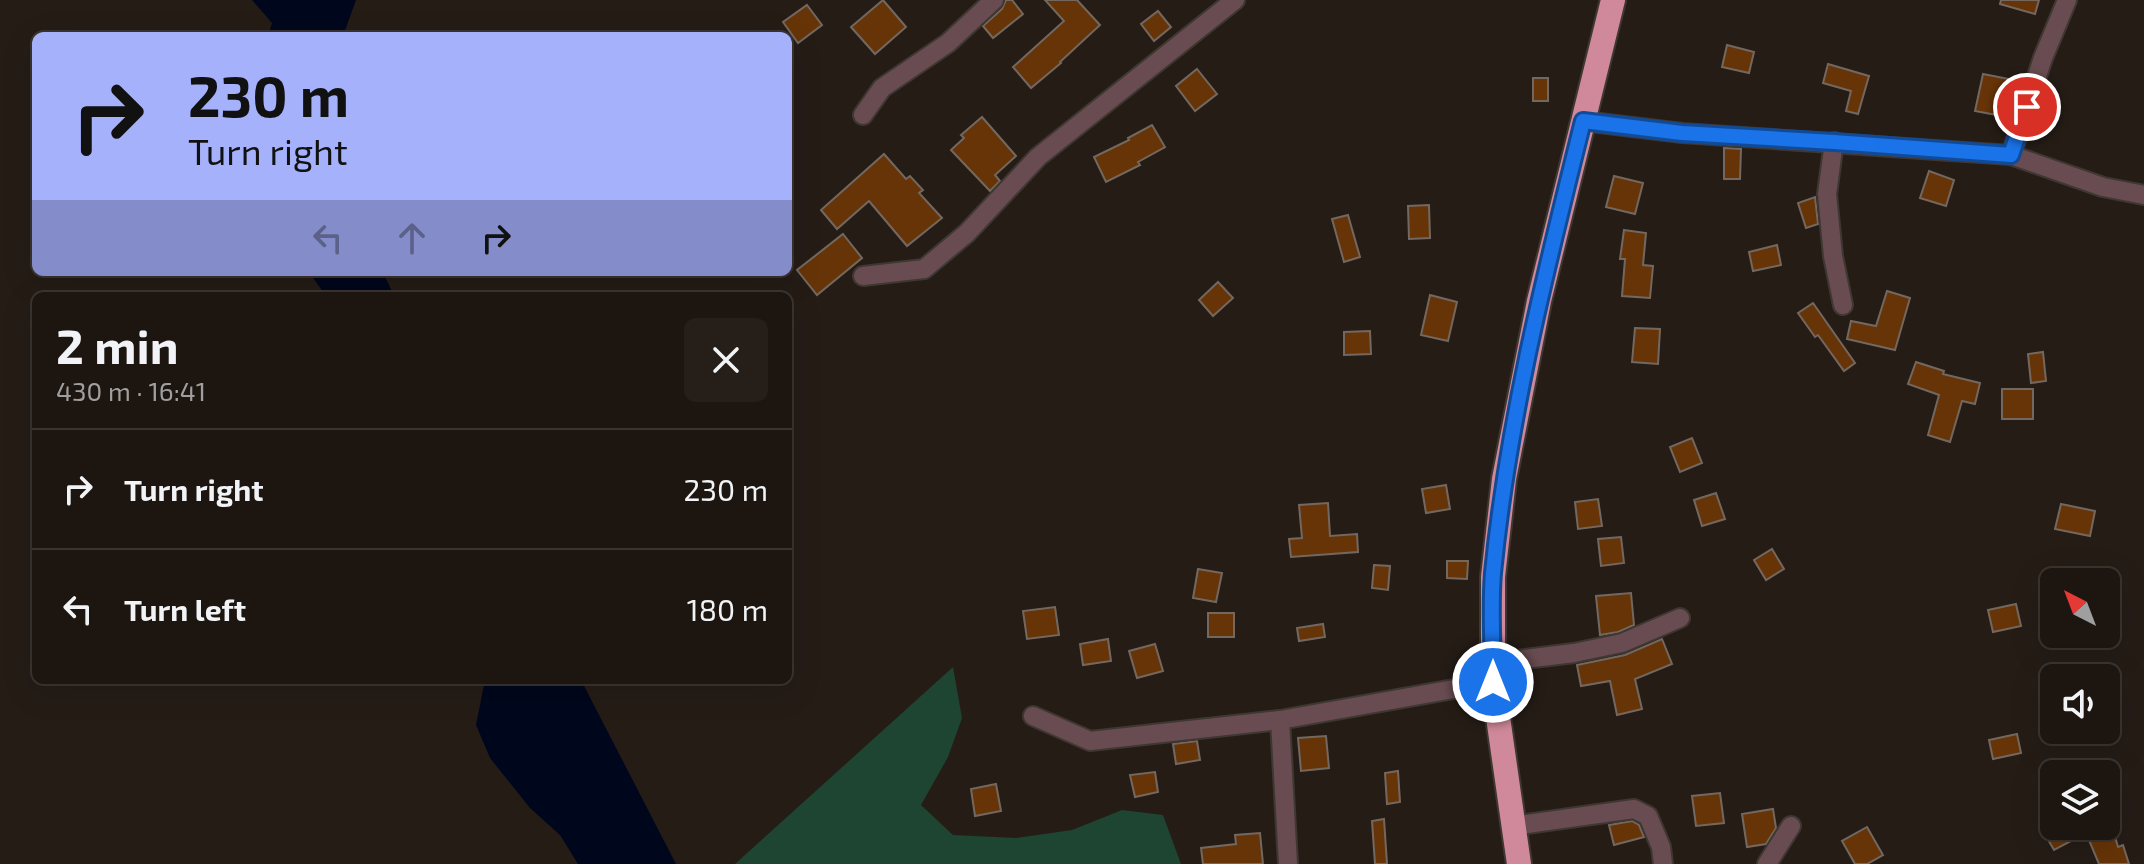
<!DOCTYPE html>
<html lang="en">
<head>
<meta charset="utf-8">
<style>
  body { margin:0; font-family:"Exo 2",sans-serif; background:#251e19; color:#f1f3f6; height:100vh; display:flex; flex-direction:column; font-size:30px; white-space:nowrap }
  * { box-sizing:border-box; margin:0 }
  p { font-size:26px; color:#a09f9f }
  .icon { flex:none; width:44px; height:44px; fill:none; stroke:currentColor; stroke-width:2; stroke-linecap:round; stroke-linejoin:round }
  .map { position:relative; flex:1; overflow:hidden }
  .panel { position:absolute; left:32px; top:292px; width:760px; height:392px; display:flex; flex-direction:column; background:#1c1510; border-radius:12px; box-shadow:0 8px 32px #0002,0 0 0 2px #3a3430 }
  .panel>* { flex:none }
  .hud { position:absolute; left:32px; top:32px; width:760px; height:244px; border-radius:12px; box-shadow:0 8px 32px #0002,0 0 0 2px #3a3430; background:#a6b1fc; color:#111; overflow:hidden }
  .needle { width:52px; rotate:318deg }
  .controls { position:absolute; left:2040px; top:568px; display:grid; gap:16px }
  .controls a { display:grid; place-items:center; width:80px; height:80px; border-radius:12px; background:#1c1510; box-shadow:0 8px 32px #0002,0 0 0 2px #3a3430; font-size:40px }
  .pin { position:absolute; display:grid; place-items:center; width:68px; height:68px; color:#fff; margin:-34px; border:4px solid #fff; border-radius:50%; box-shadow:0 2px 8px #0007 }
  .me { position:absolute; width:88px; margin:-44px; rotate:0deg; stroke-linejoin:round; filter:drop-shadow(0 0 6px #0008) }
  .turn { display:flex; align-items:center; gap:28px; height:168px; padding:0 24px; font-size:36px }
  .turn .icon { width:104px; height:104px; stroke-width:2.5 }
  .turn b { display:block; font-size:56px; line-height:68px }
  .lanes { display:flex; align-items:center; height:76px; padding:0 24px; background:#0003; justify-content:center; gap:40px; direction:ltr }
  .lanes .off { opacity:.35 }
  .round { display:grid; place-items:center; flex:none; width:84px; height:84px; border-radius:12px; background:#251e19 }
  .headline { display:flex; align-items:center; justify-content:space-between; height:136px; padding:0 24px }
  h1 { font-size:48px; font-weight:700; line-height:60px }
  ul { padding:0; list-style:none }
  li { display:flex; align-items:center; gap:24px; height:120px; padding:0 24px; border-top:2px solid #3a3430 }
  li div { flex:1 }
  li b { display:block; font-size:30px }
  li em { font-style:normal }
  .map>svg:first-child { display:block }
</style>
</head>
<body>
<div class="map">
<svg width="2144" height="864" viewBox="0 0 2144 864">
  <rect width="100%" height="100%" fill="#251c16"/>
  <polygon fill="#1e4432" points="953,667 962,718 948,757 921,805 953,835 1016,838 1072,830 1122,810 1163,815 1181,864 735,864"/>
  <g fill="#00071c">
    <polygon points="252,0 356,0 343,36 268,36 272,23"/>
    <polygon points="309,272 383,272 394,296 326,296"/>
    <polygon points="485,680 581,680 676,864 578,864 560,835 530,808 490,758 476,725"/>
  </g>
  <g fill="#663407" stroke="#736860" stroke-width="2">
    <polygon points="883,0 906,27 875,54 851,27"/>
    <polygon points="1006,0 1012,0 1023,14 993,38 983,26 1002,9"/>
    <polygon points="1045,0 1077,0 1100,25 1060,62 1061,63 1031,88 1013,67 1064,21"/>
    <polygon points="2001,0 2039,0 2035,14 2000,4"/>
    <polygon points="807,5 822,25 798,43 783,22"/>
    <polygon points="1158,11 1171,27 1154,41 1141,24"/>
    <polygon points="1727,45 1754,52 1749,73 1722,67"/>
    <polygon points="1828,64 1869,76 1858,114 1846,111 1851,91 1823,83"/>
    <polygon points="1197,69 1217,94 1195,111 1176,86"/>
    <polygon points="1983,74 2009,79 2002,116 1975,111"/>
    <rect x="1533" y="78" width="15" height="23"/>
    <polygon points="982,117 1016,156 995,175 1000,181 990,191 951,150 964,138 961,135"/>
    <polygon points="1152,125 1165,147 1138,162 1140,165 1106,182 1094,157 1129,140 1128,138"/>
    <polygon points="1724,148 1741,149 1740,179 1724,179"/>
    <polygon points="884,154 906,179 910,176 923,190 919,193 942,218 907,246 869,201 837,229 821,210"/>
    <polygon points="1929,171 1954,180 1946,206 1920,198"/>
    <polygon points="1614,176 1643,183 1635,214 1606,207"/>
    <polygon points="1815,197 1818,224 1806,228 1798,203"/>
    <polygon points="1429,205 1430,238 1409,239 1408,206"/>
    <polygon points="1348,215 1360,257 1344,262 1332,219"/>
    <polygon points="1624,230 1646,233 1643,265 1653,266 1650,298 1622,296 1625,259 1620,259"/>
    <polygon points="843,234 862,258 817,295 797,270"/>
    <polygon points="1777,245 1781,265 1753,271 1749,252"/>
    <polygon points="1218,282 1233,298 1213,316 1199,300"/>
    <polygon points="1887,291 1910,298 1895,350 1847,339 1851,321 1876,326"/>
    <polygon points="1430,295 1457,302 1448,341 1421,335"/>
    <polygon points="1813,303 1855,363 1844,371 1818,335 1815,337 1798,313"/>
    <polygon points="1635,328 1660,329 1658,364 1632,362"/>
    <polygon points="1370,331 1371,354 1344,355 1344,332"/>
    <polygon points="2043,352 2046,381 2031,383 2028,354"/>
    <polygon points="1916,362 1944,371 1943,374 1980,383 1975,404 1962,401 1950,442 1928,435 1939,395 1908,384"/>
    <rect x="2002" y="389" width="31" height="30"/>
    <polygon points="1692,438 1702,463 1680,472 1670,447"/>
    <polygon points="1446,485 1450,509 1426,513 1422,489"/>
    <polygon points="1716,493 1725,519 1702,526 1694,500"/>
    <polygon points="1598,499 1602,526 1578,529 1575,502"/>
    <polygon points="1328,503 1330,536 1357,534 1358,552 1291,557 1289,539 1302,538 1299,505"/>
    <polygon points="2061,504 2095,511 2090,536 2055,529"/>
    <polygon points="1621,537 1624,563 1601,566 1598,539"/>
    <polygon points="1772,549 1784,569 1766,580 1754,560"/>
    <polygon points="1447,561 1468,561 1467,579 1447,578"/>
    <polygon points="1374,565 1390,566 1388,590 1372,588"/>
    <polygon points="1198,569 1222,573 1216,602 1193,598"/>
    <polygon points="1631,593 1634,625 1618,632 1600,635 1596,596"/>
    <polygon points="2016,604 2021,626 1993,632 1988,610"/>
    <polygon points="1055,607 1059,635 1027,639 1023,611"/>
    <rect x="1208" y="613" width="26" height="24"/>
    <polygon points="1323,624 1325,637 1299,641 1297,628"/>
    <polygon points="1108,639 1111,661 1083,665 1080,644"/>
    <polygon points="1662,639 1672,664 1635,679 1642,709 1617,715 1610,681 1581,686 1577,665 1625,655"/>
    <polygon points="1155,644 1163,671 1137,678 1129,651"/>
    <polygon points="2017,734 2021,753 1993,759 1989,740"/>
    <polygon points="1326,736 1329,768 1301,771 1298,738"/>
    <polygon points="1197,741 1200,760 1176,764 1173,744"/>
    <polygon points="1398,771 1400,802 1387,804 1385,773"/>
    <polygon points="1155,772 1158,792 1135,797 1130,775"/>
    <polygon points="996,784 1001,811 975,816 971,789"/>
    <polygon points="1720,793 1724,823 1696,826 1692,796"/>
    <polygon points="1773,809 1776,828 1766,844 1747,847 1742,814"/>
    <polygon points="1384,819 1387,864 1375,864 1372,821"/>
    <polygon points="1632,821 1639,825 1644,837 1614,845 1609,825"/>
    <polygon points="2052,826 2112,826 2118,847 2123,845 2129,864 2099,864 2086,833 2054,850 2043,831"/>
    <polygon points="1867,827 1883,855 1867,864 1855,864 1842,841"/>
    <polygon points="1260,833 1263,864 1203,864 1201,848 1236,844 1235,835"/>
  </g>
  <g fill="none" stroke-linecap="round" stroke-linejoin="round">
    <g stroke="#3f3731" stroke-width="22">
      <g id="minor">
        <polyline points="863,115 882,88 948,43 994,0"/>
        <polyline points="1583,121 1682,133 2011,155 2103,187 2144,195"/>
        <polyline points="1834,142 1827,194 1833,256 1843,305"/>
        <polyline points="2011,155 2043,58 2067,0"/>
        <polyline points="863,276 924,269 967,233 1038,157 1235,0"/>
        <polyline points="1493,663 1574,653 1622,643 1680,618"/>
        <polyline points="1033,716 1090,741 1280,720 1493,682"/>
        <polyline points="1280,720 1288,864"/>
        <polyline points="1513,826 1634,809 1648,816 1661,847 1663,864"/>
        <polyline points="1767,864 1791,826"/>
      </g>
    </g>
    <g stroke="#3f3731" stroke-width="28">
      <polyline id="highway" points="1519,864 1493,682 1493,577 1504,479 1539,301 1613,0"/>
    </g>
    <use href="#minor" stroke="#684c52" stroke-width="18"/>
    <use href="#highway" stroke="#d0899a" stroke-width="24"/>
  </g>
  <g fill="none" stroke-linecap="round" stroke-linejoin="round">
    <g stroke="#114b97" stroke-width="20">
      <path id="route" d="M1493 682C1493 646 1490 608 1493 573 1508 419 1546 270 1583 121L1682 133 1834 142 2011 155 2027 107"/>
    </g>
    <use href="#route" stroke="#1a73e8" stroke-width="14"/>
  </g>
</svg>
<div class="controls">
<a><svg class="needle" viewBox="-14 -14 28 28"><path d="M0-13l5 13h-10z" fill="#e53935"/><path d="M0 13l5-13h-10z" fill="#a09f9f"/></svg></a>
<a><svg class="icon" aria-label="sound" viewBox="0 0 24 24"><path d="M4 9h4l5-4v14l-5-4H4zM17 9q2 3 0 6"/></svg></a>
<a><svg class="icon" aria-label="layers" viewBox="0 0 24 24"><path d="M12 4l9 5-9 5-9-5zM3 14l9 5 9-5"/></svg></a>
</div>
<div class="pin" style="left:2027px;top:107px;background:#d93025"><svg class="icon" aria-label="arrive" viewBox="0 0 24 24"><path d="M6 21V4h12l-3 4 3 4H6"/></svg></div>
<svg class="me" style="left:1493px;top:682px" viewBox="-20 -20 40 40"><circle r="17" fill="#1a73e8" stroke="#fff" stroke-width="3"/><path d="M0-11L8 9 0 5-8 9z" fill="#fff"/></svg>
<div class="hud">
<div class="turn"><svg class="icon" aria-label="right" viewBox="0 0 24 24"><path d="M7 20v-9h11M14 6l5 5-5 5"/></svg><div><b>230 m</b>Turn right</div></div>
<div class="lanes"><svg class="icon off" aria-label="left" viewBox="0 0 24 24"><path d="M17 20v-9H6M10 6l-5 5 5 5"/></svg><svg class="icon off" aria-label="ahead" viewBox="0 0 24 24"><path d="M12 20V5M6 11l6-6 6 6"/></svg><svg class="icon" aria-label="right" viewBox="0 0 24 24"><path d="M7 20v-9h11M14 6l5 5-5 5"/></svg></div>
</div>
<section class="panel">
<div class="headline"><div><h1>2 min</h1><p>430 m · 16:41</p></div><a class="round"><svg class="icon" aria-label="close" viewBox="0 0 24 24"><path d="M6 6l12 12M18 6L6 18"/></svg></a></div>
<ul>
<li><svg class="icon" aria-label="right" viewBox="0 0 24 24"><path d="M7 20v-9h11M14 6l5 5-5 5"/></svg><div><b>Turn right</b></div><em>230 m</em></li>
<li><svg class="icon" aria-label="left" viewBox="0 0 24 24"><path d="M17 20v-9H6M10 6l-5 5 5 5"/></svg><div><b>Turn left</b></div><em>180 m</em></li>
</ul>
</section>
</div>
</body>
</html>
